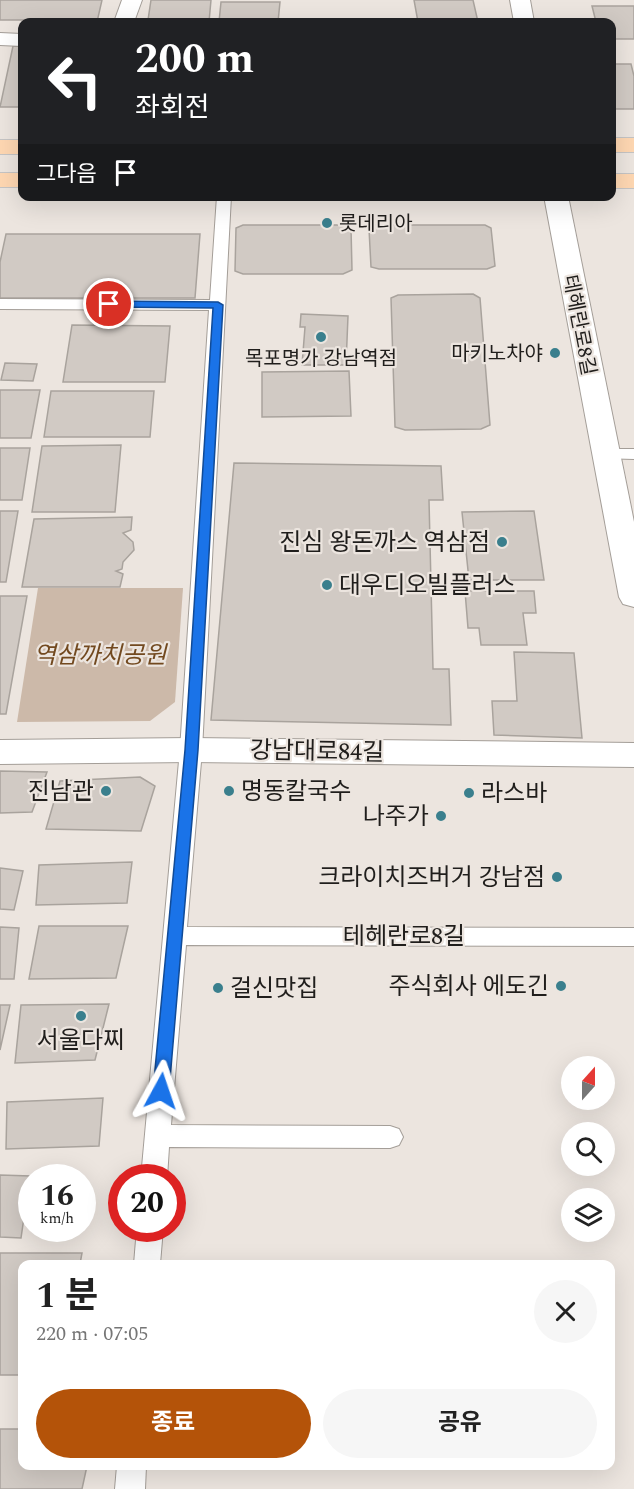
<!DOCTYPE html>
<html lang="ko">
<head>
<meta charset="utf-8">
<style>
  body { margin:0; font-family:Spectral,"Noto Sans KR",serif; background:#f6f6f6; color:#222; height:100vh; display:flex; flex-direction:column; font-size:22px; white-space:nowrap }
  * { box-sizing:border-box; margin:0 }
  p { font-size:20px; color:#767676 }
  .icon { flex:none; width:33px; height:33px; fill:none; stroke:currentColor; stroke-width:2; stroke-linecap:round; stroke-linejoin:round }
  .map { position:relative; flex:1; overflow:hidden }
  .side { position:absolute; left:18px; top:1260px; width:597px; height:210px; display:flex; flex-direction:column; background:#fff; border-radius:12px; box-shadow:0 6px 24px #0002 }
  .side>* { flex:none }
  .top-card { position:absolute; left:18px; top:18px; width:598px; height:183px; border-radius:12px; box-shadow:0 6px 24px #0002; background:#202124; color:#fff; overflow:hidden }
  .needle { width:39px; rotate:21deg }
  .tools { position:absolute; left:561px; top:1056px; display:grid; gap:12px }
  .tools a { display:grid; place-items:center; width:54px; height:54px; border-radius:50%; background:#fff; box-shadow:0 6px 24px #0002; font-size:30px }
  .speed { position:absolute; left:18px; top:1164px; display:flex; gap:12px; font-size:30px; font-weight:700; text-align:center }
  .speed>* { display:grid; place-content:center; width:78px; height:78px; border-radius:50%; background:#fff; box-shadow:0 6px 24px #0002; line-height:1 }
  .speed small { font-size:15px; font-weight:400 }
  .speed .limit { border:9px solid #d22; background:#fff; color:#111 }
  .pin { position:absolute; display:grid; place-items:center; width:51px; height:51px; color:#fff; margin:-26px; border:3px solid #fff; border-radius:50%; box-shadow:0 2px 6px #0007 }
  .me { position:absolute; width:66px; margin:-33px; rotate:5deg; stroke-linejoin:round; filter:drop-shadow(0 0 4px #0008) }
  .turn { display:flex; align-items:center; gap:21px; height:126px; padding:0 18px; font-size:27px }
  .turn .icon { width:78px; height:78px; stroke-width:2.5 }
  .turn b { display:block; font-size:42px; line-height:51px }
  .then { display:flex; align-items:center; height:57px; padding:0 18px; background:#0003; gap:12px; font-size:22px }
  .round { display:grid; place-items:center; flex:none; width:63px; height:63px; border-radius:32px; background:#f6f6f6 }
  .overview { display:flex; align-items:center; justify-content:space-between; height:102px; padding:0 18px }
  h1 { font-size:36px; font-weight:700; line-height:45px }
  .cta { display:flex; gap:12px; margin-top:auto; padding:12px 18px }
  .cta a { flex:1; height:69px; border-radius:36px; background:#b45309; color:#fff; font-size:24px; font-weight:700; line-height:69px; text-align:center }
  .cta a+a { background:#f6f6f6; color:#222 }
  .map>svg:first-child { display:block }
</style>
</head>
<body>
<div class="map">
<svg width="634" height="1489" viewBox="0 0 634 1489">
  <rect width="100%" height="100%" fill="#ece5df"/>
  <polygon fill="#ccb9a9" points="38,588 183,588 175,702 150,721 17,722"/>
  <g fill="#d1cac4" stroke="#a9a39d" stroke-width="1.5">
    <polygon points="0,0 102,0 97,22 30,22 30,20 0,20"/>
    <polygon points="151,0 211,0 209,22 148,20"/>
    <polygon points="414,0 473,0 478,22 418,22"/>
    <polygon points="221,2 280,2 278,22 219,22"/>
    <polygon points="592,6 634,6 634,39 612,39 612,22 596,22"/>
    <polygon points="13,46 22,46 22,107 0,107"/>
    <polygon points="612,64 631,64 634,76 634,109 612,109"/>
    <polygon points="243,225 346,225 351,228 352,270 343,274 243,274 235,271 236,228"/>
    <polygon points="375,225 485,225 491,228 495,266 487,269 379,269 371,267 369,229"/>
    <polygon points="6,234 200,234 195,298 0,298 0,262"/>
    <polygon points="473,294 480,298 490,425 481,429 405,430 395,427 391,298 398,295"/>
    <polygon points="301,314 348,316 346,365 302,365 305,327 300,327"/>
    <polygon points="72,325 170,326 165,382 63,382"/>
    <polygon points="5,363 37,364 33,381 1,380"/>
    <polygon points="349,371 351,416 262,417 262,372"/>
    <polygon points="0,390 40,390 31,438 0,438"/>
    <polygon points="51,391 154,391 150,437 44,437"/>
    <polygon points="121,445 115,512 32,512 42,446"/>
    <polygon points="0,448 30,448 22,500 0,500"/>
    <polygon points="234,463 441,466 443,500 429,500 433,669 449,669 451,725 211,720"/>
    <polygon points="0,511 18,511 6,582 0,582"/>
    <polygon points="534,511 544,580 469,580 462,512"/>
    <polygon points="132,517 131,530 123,533 133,542 134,550 123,562 122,569 116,571 123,574 120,587 22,587 34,519"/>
    <polygon points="465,591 534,591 536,613 523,613 527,645 481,645 479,628 468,628"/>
    <polygon points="0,596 27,596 6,714 0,714"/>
    <polygon points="514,652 574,653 582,738 494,735 492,701 517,701"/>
    <polygon points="0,771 47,772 32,812 0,813"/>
    <polygon points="140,777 155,786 141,831 46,829 60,781"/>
    <polygon points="132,862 127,903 36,905 39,865"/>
    <polygon points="0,868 23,871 14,910 0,909"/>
    <polygon points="39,926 128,926 116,978 29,979"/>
    <polygon points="0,927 19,928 14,979 0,979"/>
    <polygon points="109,1004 95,1060 15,1063 21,1005"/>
    <polygon points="0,1005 10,1005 0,1050"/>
    <polygon points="103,1098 99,1146 6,1149 7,1102"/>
    <polygon points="0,1175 30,1176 21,1238 0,1237"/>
    <polygon points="0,1253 82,1253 80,1264 22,1264 22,1375 0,1375"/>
    <polygon points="0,1429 22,1429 22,1466 87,1466 82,1489 0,1489"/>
  </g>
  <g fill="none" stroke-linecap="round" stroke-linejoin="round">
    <g stroke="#a49e98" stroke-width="2">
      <g id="lane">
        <polygon points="217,196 231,196 202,750 187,927 634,928 634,946 186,945 171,1125 390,1126 399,1129 403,1137 399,1145 390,1148 169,1147 167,1178 141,1178 180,750 209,310 0,309 0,299 210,300"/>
        <polygon points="605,449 634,449 634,459 599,458 596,454 599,450"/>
        <polygon points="137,1228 163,1228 160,1264 134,1264"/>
        <polygon points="117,1466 146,1466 145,1489 115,1489"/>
      </g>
    </g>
    <g stroke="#a49e98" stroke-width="2">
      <g id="street">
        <polygon points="122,0 142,0 134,22 114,22"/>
        <polygon points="510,0 530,0 534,22 514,22"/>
        <polygon points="0,33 22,34 22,46 0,45"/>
        <polygon points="544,196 568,196 634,522 634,607 623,604 619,597"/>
        <polygon points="191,738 634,743 634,767 191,762 0,764 0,740"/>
      </g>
    </g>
    <g stroke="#c5c4c4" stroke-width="2">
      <g id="primary">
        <rect x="612" y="138" width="22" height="14"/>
        <rect x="0" y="140" width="22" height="14"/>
        <rect x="0" y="173" width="22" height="14"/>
        <rect x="612" y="174" width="22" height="14"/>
      </g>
    </g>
    <g stroke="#a7a19d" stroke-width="2" stroke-dasharray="1 3" stroke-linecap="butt">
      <polyline points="37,197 197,198"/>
      <polyline points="250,198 524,200"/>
    </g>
    <use href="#lane" fill="#fff" fill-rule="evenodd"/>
    <use href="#street" fill="#fff" fill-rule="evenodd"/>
    <use href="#primary" fill="#fed7b2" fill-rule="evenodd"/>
  </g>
  <polygon fill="#1a73e8" stroke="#114b97" stroke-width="1.5" points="109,301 218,302 223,305 198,750 169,1091 167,1096 161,1098 155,1096 153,1091 185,750 213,308 105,307 104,304"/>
  <g fill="#3a7f8d" stroke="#ece5df" stroke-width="2">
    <circle cx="327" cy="223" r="6"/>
    <circle cx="321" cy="337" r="6"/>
    <circle cx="555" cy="353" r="6"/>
    <circle cx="502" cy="542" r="6"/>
    <circle cx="327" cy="585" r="6"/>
    <circle cx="106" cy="791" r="6"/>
    <circle cx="229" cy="791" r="6"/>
    <circle cx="469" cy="793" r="6"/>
    <circle cx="441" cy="816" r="6"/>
    <circle cx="557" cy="877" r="6"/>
    <circle cx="561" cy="986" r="6"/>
    <circle cx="218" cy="988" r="6"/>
    <circle cx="81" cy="1016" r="6"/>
  </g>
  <g text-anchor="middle" stroke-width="4.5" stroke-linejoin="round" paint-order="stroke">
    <g font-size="20" fill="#201e1c" stroke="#ece5df" text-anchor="start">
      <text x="339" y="230">롯데리아</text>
      <text x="543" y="360" text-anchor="end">마키노차야</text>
      <text x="321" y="365" text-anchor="middle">목포명가 강남역점</text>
    </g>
    <g font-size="20" fill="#201e1c" stroke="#ece5df">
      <text transform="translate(580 325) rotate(79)" y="7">테헤란로8길</text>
    </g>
    <g font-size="24" fill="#201e1c" stroke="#ece5df" text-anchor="end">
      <text x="490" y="550">진심 왕돈까스 역삼점</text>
      <text x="339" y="593" text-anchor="start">대우디오빌플러스</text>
      <text x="94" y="799">진남관</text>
      <text x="241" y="799" text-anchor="start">명동칼국수</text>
      <text x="481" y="801" text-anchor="start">라스바</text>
      <text x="429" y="824">나주가</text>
      <text x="545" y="885">크라이치즈버거 강남점</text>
      <text x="549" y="994">주식회사 에도긴</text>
      <text x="230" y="996" text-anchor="start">걸신맛집</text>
      <text x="81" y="1048" text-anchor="middle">서울다찌</text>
    </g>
    <g font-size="24" font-style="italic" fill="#72491f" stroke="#ece5df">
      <text x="100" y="663">역삼까치공원</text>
    </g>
    <g font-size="24" fill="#201e1c" stroke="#ece5df">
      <text transform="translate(317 751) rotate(1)" y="8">강남대로84길</text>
      <text x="404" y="944">테헤란로8길</text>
    </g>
  </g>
</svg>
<div class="tools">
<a><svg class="needle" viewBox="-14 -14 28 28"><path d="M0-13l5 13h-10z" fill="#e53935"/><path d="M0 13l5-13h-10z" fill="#767676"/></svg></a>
<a><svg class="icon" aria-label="search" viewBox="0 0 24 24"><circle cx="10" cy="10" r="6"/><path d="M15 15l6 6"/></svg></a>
<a><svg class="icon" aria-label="layers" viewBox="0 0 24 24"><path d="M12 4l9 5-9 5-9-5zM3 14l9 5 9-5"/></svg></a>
</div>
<div class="speed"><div>16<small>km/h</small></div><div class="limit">20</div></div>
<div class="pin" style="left:109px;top:304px;background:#d93025"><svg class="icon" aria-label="arrive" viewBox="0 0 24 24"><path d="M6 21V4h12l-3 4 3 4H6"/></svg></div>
<svg class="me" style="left:161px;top:1091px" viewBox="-20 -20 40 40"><path d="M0-17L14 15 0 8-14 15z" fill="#1a73e8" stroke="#fff" stroke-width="4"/></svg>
<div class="top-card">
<div class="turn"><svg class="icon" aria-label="left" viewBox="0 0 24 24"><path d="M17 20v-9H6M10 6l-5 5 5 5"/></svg><div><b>200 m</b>좌회전</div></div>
<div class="then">그다음<svg class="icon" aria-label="arrive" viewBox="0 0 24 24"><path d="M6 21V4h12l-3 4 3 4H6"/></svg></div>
</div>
<section class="side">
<div class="overview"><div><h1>1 분</h1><p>220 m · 07:05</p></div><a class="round"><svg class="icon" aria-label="close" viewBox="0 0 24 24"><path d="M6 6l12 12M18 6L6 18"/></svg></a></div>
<div class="cta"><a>종료</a><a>공유</a></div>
</section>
</div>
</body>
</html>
